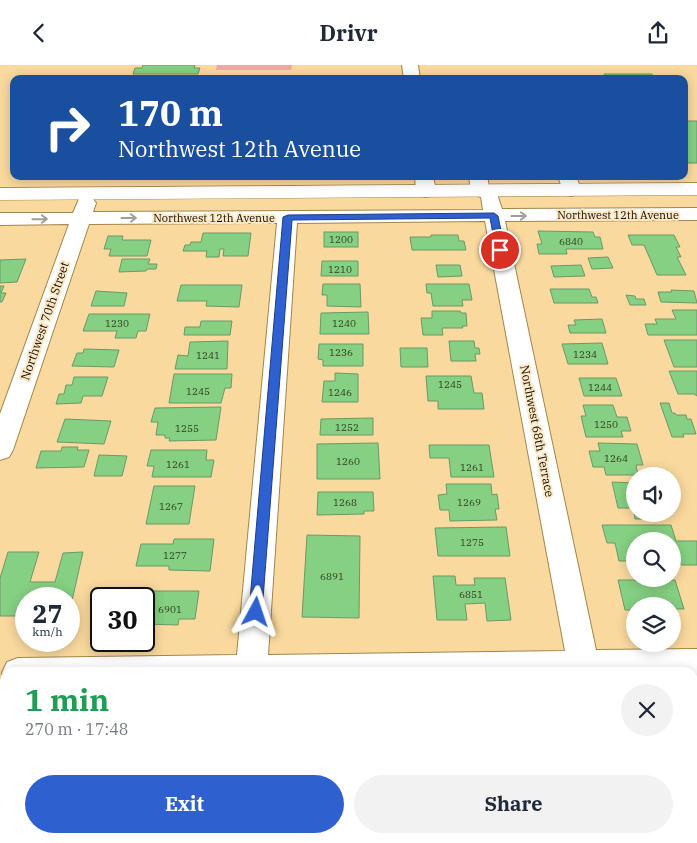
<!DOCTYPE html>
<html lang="en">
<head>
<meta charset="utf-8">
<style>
  body { margin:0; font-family:"IBM Plex Serif",serif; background:#f2f2f3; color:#1f2937; height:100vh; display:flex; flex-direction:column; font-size:19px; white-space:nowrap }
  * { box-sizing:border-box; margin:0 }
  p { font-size:16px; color:#747a83 }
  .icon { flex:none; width:28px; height:28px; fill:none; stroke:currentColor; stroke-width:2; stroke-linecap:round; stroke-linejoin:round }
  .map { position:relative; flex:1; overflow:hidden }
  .details { position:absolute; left:0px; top:602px; width:698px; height:176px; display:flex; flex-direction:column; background:#fff; border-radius:15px 15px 0 0; box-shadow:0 2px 12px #0003 }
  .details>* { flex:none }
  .top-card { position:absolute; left:10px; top:10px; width:678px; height:105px; border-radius:10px; box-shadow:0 2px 12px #0003; background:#1a4fa0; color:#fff; overflow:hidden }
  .tools { position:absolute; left:626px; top:402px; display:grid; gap:10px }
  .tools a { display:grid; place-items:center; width:55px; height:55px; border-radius:50%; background:#fff; box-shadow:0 2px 12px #0003; font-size:25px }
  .speed { position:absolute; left:15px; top:522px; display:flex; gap:10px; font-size:25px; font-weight:700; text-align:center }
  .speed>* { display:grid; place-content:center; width:65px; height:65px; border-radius:50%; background:#fff; box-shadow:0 2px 12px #0003; line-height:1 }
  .speed small { font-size:12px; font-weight:400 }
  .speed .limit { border:2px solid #111; border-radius:8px; background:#fff; color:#111 }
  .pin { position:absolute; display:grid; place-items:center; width:42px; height:42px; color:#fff; margin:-21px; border:2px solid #fff; border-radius:50%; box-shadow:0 1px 5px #0007 }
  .me { position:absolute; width:55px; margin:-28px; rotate:5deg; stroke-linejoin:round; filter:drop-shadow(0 0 4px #0008) }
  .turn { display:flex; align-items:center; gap:18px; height:105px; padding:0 25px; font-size:22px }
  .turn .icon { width:65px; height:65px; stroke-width:2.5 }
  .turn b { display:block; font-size:35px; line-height:42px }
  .round { display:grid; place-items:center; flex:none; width:52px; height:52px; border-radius:26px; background:#f2f2f3 }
  .overview { display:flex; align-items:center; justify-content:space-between; height:85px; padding:0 25px }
  h1 { font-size:30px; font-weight:700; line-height:38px; color:#1e9e55 }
  .action { display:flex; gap:10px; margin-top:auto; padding:10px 25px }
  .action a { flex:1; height:58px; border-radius:30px; background:#2e60cf; color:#fff; font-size:20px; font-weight:700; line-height:58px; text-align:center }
  .action a+a { background:#f2f2f3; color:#1f2937 }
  header { display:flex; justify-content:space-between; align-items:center; height:65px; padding:0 25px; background:#fff; font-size:22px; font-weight:700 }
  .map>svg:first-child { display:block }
</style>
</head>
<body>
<header><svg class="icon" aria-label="back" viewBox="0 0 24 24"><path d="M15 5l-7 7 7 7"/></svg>Drivr<svg class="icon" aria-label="share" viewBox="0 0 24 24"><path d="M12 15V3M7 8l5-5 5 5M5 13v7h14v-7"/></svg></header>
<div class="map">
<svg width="697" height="778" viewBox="0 0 697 778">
  <rect width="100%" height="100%" fill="#f9d99d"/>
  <polygon fill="#eeaaa6" points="217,0 292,0 291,5 216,5"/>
  <g fill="#85d082" stroke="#6c9869">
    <polygon points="143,0 195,0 194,3 200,3 198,9 133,9 135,3 142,3"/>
    <polygon points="604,9 652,9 654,14 606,14"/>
    <rect x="684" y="56" width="13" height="42"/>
    <polygon points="538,166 593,167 595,172 600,172 603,184 566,184 567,189 539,189 537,179 542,179"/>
    <rect x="324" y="167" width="34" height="15"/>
    <polygon points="203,168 251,168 248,191 223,191 224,184 220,184 219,192 206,192 207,186 183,186 185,180 190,180 191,177 201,177"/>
    <polygon points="431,170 458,170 459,176 464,176 466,185 412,185 410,172 431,172"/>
    <polygon points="628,170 674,170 680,182 676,182 681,192 677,192 686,210 657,210 644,180 632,180"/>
    <polygon points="108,171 123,171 122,175 151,175 147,191 109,191 111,184 104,184"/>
    <polygon points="608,192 613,203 592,204 588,193"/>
    <polygon points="26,194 17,217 0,218 0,195"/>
    <polygon points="122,194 150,194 148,199 157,199 156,204 147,204 146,206 119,207"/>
    <polygon points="322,196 358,196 358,211 321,211"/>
    <polygon points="436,200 460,200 462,211 438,212"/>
    <polygon points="581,200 585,211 554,212 551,201"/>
    <polygon points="323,219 360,219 361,242 327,241 327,230 322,230"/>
    <polygon points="426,219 469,219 472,235 462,235 463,241 433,241 431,228 427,228"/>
    <polygon points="181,220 242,220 239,242 206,241 207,236 177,236"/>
    <polygon points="0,221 4,221 1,228 6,228 2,237 0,237"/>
    <polygon points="550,224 589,224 592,232 596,232 598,238 554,238"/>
    <polygon points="671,225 694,226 697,238 661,237 658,227 672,227"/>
    <polygon points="96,226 127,228 124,241 91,241"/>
    <polygon points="626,230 635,231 636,234 644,234 646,240 630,240"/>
    <polygon points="672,245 697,245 697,270 648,270 645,259 657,259 655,254 676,254"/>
    <polygon points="432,246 460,246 461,248 466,248 467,261 462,261 463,263 442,263 443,270 423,270 421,253 432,253"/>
    <polygon points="368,247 369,269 320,269 321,248"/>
    <polygon points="89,249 150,249 146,266 138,266 136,273 115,273 117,266 83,266"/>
    <polygon points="602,254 606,268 570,268 568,260 576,260 574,255"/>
    <polygon points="201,256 232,256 230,270 184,270 185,262 200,262"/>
    <polygon points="664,275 697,275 697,302 674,302"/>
    <polygon points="228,276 227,304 175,304 178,290 188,291 190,277"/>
    <polygon points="449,276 474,276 475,283 479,283 480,289 475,289 476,296 451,296"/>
    <polygon points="602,278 608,299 568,299 562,279"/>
    <polygon points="319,279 363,279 363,301 323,301 323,295 318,294"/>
    <polygon points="400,283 427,283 428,302 401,302"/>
    <polygon points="84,284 119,285 114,302 72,301 77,288 83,288"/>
    <polygon points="669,306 697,306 697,331 694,329 678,329"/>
    <polygon points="335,308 358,309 358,337 322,337 324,316 335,316"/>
    <polygon points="174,309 232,309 231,323 225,323 221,338 169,338"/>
    <polygon points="426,311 471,311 474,328 482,328 484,344 438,344 438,336 428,336"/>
    <polygon points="74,312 108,312 102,331 83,331 81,338 56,339 59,329 64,329 66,320 72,320"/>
    <polygon points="579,313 616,313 622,331 584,331"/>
    <polygon points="660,338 669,338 672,348 675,348 676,350 686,350 687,354 691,354 696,369 683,369 684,372 672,372"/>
    <polygon points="583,340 613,340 617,352 627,352 631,366 621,366 623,372 586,372 581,351 586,351"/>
    <polygon points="221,342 216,375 169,376 170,373 165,373 165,370 156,370 158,357 151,357 155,343"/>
    <polygon points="373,353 373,370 320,370 321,354"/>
    <polygon points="65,354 111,356 104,379 57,377"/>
    <polygon points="378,378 380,414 317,414 317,379"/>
    <polygon points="598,378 637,379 643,400 636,400 638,410 606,410 604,402 593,402 589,386 600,386"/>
    <polygon points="429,380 489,380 494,412 451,412 449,393 430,393"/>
    <polygon points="62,382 78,382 77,385 89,385 84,402 36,403 41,386 61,386"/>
    <polygon points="151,385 207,385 206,395 214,395 211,412 152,412 154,401 147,401"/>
    <polygon points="99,390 127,391 122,411 94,411"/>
    <polygon points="612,417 635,418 635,449 658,449 660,454 635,454 633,443 618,443"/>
    <polygon points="446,419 491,419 492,430 497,429 499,444 495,444 497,455 450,456 449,445 440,445 438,430 447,429"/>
    <polygon points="154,421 195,421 189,459 146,459"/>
    <polygon points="318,427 373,427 374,446 364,446 364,449 317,450"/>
    <polygon points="602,460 671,460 676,476 697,476 697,500 681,500 679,493 672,493 672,476 635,476 635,496 619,496 615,478 607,478"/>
    <polygon points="506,462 510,491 438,491 435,463"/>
    <polygon points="307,470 360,471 359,553 302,552"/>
    <polygon points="174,474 214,474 210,506 169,505 169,501 136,501 141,479 173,479"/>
    <polygon points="8,487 39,487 30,517 55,517 63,488 83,487 69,549 69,534 26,534 26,551 0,551 0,513"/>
    <polygon points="433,511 455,511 456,520 475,520 474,513 505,513 511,555 487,556 485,538 465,539 467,555 437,555"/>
    <polygon points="618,515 675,515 684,544 672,544 672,541 635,541 635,551 633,545 625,545"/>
    <polygon points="113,526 199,526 195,554 179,554 178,560 144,559 144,534 111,534"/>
    <polygon points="5,661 5,711 0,711 0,672 2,672"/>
    <rect x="692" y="663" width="5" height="42"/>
    <polygon points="692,719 697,719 697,778 680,778 679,774 692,774"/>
    <polygon points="0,736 5,736 5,774 9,774 8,778 0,778"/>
    <polygon points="461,774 495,774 496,778 461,778"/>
  </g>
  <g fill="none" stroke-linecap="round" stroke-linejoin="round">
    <g stroke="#a3864b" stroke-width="2">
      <g id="minor">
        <polygon points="402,0 418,0 420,14 404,14"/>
        <polygon points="415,111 433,111 436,126 433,130 426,132 419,130 416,126"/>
        <path d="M469 111H487L490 127 497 129 502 144 697 143V155L505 156 596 585 697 584V614H692V608H5V615L2 608 7 597 18 593 237 590 277 158 89 159 13 385 9 392 0 395V349L69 159 0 160V148H73L79 134 86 132 93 134 96 138 93 147 483 145 481 132 474 130 471 126ZM485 156 565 586 268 590 297 158Z"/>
        <polygon points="558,111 576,111 581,125 578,129 571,131 564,129"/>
        <polygon points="220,774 256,774 255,778 219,778"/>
        <polygon points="602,774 638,774 639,778 603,778"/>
      </g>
    </g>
    <g stroke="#a3864b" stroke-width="1">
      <polygon id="major" points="697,118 697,130 0,135 0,123"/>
    </g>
    <use href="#minor" fill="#fff" fill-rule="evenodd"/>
    <use href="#major" fill="#fff" fill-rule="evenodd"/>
  </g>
  <defs><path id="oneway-shaft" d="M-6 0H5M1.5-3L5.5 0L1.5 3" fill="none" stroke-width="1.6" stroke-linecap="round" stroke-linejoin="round" transform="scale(1.25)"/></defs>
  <g stroke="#a19d99">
    <use href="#oneway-shaft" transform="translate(519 151)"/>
    <use href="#oneway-shaft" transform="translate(129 153)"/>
    <use href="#oneway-shaft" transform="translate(40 154) rotate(-1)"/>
  </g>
  <polygon fill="#2e60cf" stroke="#1e3e87" points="494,148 498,151 505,185 500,187 496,185 490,153 292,155 262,547 260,551 256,553 251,551 249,547 283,152 288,150"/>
  <g text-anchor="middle" stroke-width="4" stroke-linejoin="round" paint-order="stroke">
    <g font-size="10" fill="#303b20">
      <text x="341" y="178">1200</text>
      <text x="571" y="180">6840</text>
      <text x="340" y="208">1210</text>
      <text x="117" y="262">1230</text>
      <text x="344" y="262">1240</text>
      <text x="341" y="291">1236</text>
      <text x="585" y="293">1234</text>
      <text x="208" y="294">1241</text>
      <text x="450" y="323">1245</text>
      <text x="600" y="326">1244</text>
      <text x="198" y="330">1245</text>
      <text x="340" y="331">1246</text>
      <text x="606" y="363">1250</text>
      <text x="347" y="366">1252</text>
      <text x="187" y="367">1255</text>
      <text x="616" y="397">1264</text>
      <text x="348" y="400">1260</text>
      <text x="178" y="403">1261</text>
      <text x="472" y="406">1261</text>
      <text x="345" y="441">1268</text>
      <text x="469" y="441">1269</text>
      <text x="171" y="445">1267</text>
      <text x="472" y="481">1275</text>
      <text x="175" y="494">1277</text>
      <text x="332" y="515">6891</text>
      <text x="471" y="533">6851</text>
      <text x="170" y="548">6901</text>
    </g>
    <g font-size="11" fill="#140900" stroke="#fbe8c5">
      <text x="618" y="154">Northwest 12th Avenue</text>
      <text x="214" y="157">Northwest 12th Avenue</text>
    </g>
    <g font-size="12" fill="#140900" stroke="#fbe8c5">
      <text transform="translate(45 256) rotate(-71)" y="4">Northwest 70th Street</text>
      <text transform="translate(537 366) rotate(79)" y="4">Northwest 68th Terrace</text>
    </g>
  </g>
</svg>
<div class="tools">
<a><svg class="icon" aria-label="sound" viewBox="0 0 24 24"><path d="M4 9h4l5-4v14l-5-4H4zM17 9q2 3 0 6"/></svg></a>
<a><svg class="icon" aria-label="search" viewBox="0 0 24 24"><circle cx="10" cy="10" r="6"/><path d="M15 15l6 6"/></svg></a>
<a><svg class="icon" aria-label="layers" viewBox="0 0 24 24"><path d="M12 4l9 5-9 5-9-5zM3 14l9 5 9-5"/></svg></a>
</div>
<div class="speed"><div>27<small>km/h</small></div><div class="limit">30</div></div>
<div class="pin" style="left:500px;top:185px;background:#d93025"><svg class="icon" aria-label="arrive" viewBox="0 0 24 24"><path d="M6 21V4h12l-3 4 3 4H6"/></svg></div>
<svg class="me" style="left:256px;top:547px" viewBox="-20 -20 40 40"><path d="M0-17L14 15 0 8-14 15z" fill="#2e60cf" stroke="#fff" stroke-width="4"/></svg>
<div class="top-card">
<div class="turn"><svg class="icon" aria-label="right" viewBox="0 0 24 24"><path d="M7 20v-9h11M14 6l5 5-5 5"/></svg><div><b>170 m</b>Northwest 12th Avenue</div></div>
</div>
<section class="details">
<div class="overview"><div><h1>1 min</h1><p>270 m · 17:48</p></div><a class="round"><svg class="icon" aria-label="close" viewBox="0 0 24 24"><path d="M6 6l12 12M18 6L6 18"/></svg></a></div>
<div class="action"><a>Exit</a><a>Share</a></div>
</section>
</div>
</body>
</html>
